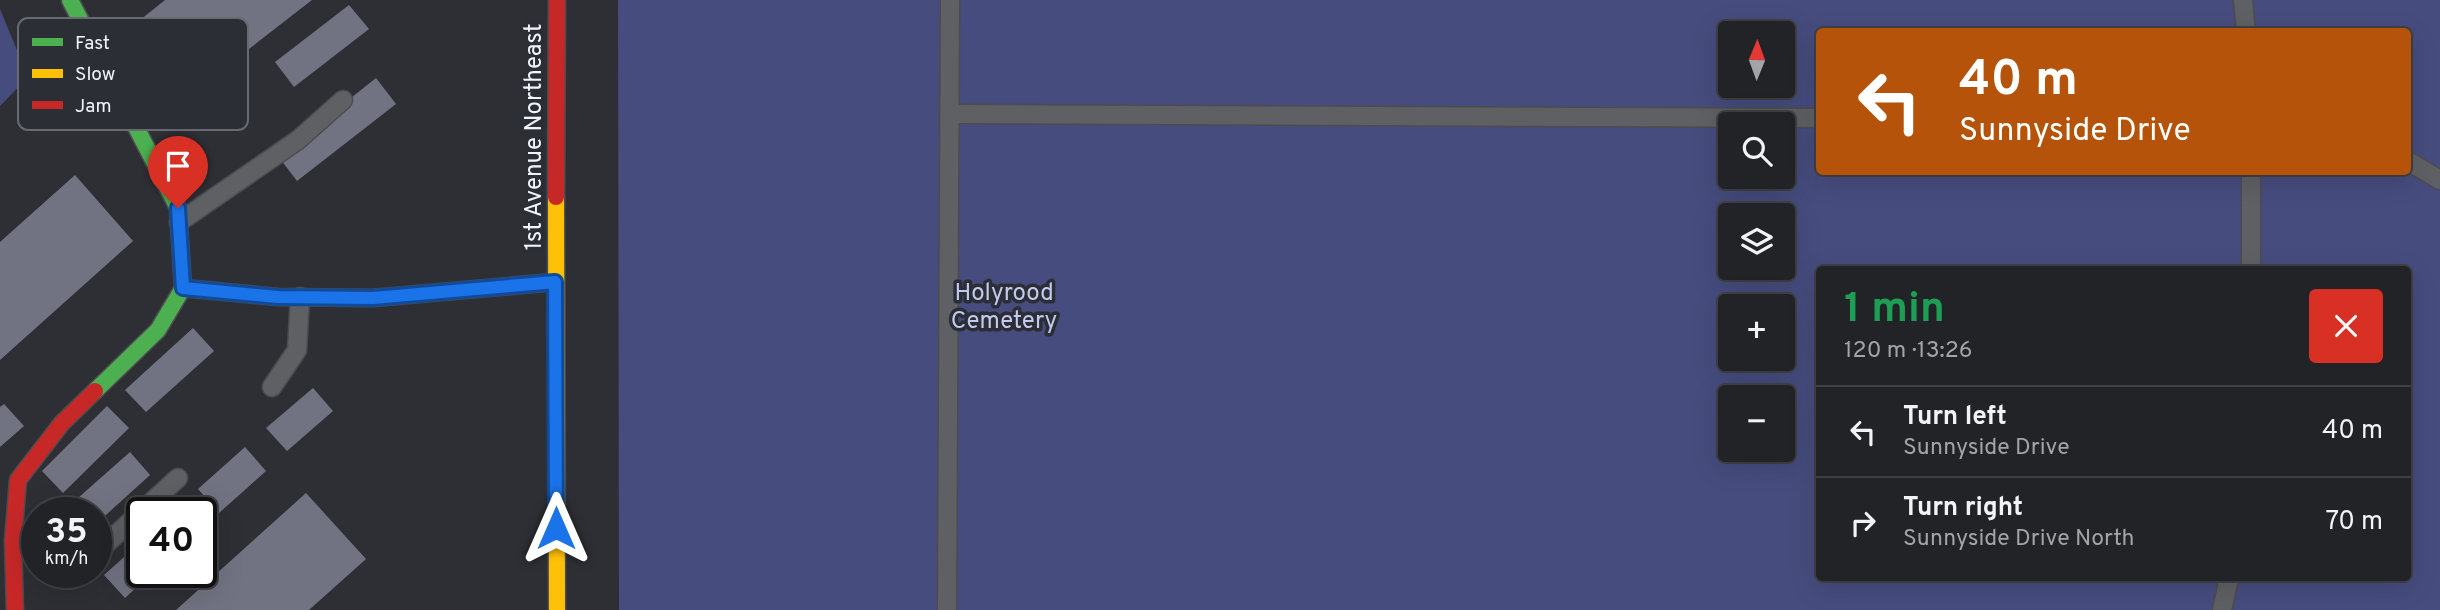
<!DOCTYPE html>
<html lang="en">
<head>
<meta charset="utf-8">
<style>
  body { margin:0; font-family:Overpass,sans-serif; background:#2a2b2f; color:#f1f3f6; height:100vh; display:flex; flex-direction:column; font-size:26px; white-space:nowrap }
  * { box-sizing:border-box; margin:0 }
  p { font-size:23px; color:#a2a4a7 }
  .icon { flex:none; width:38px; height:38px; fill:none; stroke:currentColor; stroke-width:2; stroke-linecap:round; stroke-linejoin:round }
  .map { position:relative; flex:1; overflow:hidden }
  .drawer { position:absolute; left:1816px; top:266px; width:595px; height:315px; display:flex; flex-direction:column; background:#222327; border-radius:7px; box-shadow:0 7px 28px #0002,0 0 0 2px #3f4044 }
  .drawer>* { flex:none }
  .top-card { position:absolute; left:1816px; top:28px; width:595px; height:147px; border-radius:7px; box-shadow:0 7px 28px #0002,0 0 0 2px #3f4044; background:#b45309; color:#fff; overflow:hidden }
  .needle { width:46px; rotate:1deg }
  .buttons { position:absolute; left:1718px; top:21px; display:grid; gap:14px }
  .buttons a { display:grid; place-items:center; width:77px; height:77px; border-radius:7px; background:#222327; box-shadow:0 7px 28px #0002,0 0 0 2px #3f4044; font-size:35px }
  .speed { position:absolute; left:21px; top:497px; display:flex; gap:14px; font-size:35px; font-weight:700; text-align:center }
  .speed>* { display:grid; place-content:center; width:91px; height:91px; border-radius:50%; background:#222327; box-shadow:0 7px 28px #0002,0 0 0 2px #3f4044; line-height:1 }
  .speed small { font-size:18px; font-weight:400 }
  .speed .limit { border:4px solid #111; border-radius:10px; background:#fff; color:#111 }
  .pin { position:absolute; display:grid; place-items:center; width:60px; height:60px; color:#fff; margin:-72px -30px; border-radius:50% 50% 50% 0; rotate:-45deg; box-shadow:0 0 7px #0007 }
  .pin .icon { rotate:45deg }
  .me { position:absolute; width:77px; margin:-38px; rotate:0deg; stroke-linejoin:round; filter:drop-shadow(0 0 5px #0008) }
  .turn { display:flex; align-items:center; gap:24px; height:147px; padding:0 28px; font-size:32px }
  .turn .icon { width:91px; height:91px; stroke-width:2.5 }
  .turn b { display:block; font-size:49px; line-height:60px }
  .round { display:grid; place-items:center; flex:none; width:74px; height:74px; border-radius:7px; background:#2a2b2f }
  .overview { display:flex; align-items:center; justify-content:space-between; height:119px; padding:0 28px }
  h1 { font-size:42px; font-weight:700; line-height:52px; color:#1e9e55 }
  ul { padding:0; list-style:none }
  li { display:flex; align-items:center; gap:21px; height:91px; padding:0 28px; border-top:2px solid #3f4044 }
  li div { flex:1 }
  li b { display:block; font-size:26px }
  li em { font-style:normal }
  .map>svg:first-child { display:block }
</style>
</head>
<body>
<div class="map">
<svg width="2440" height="610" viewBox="0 0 2440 610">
  <rect width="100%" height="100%" fill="#2e2f34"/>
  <g fill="#464c7d" fill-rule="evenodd">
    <path d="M618 0H2440V610H619ZM1820 32H2408V172H1820ZM1731 33H1783V86H1731ZM1731 124H1783V177H1731ZM1731 215H1783V268H1731ZM1820 270H2408V578H1820ZM1731 306H1783V359H1731ZM1731 397H1783V450H1731Z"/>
    <polygon points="0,9 28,77 0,106"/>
  </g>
  <g fill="#717382">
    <polygon points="165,0 312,0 195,91 140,20"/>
    <polygon points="349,5 369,29 294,87 275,62"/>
    <polygon points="376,78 396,104 297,181 278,156"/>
    <polygon points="75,175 133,241 0,360 0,242"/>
    <polygon points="193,328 214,351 146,412 125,390"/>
    <polygon points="313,388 333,411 287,451 266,428"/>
    <polygon points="4,404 24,426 0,447 0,407"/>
    <polygon points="107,406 129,428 63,493 42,471"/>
    <polygon points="245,447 266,471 219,513 198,489"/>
    <polygon points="130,452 150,475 96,524 96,513 61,513"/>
    <polygon points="306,493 366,559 309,610 176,610"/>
    <polygon points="142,541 142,572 153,572 125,598 104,575"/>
  </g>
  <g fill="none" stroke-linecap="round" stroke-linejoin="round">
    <g stroke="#4c4c50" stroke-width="21">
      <g id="lane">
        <polyline points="2243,0 2246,32"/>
        <polyline points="950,114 1820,118"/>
        <polyline points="2408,161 2440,180"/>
        <polyline points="2251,172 2251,270"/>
        <polyline points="179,222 298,140 343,100"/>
        <polyline points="272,387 297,350 300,297"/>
        <polyline points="96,553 178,478"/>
        <polyline points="947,610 950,0"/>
        <polyline points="2222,610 2229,578"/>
      </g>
    </g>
    <g stroke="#4c4c50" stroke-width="19">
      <g id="fast">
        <polyline points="70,0 178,208 183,288 158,330 95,391"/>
        <polyline points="183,288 278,297 373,298 555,282"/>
      </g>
    </g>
    <g stroke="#4c4c50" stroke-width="19">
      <polyline id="slow" points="556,197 557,610"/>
    </g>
    <g stroke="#4c4c50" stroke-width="19">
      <g id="jam">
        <polyline points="556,197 557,0"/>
        <polyline points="15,610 13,541 18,480 62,423 95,391"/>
      </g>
    </g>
    <use href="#lane" stroke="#5f6064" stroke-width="18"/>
    <use href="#fast" stroke="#4caf50" stroke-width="16"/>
    <use href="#slow" stroke="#ffc107" stroke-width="16"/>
    <use href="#jam" stroke="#c62828" stroke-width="16"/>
  </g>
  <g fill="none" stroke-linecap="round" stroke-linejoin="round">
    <g stroke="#114b97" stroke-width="18">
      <polyline id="route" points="178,208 183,288 278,297 373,298 555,282 556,528"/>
    </g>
    <use href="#route" stroke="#1a73e8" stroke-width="12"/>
  </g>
  <g text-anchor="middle" stroke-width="7" stroke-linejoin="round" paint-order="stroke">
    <g font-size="24" fill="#f3f4fa" stroke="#2c2e36">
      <text transform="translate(533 137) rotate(-90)" y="8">1st Avenue Northeast</text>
    </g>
    <g font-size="24" fill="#c4caef" stroke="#2c2e36">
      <text x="1004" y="300">Holyrood<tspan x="1004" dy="28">Cemetery</tspan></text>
    </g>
  </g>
  <rect x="18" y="18" width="230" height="112" rx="10" fill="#2c2e36" stroke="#686971" stroke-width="2"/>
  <rect x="32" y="38" width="31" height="8" fill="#4caf50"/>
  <rect x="32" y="69" width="31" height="9" fill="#ffc107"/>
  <rect x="32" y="101" width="31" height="8" fill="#c62828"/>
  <g font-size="19" fill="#f3f4fa">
    <text x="75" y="49">Fast</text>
    <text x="75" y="80">Slow</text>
    <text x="75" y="112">Jam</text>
  </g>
</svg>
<div class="buttons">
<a><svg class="needle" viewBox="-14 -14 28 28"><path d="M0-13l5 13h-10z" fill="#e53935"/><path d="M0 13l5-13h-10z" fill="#a2a4a7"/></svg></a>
<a><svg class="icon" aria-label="search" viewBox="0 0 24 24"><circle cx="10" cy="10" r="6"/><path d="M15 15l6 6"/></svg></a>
<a><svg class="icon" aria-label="layers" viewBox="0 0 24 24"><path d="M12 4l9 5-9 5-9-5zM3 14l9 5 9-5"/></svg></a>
<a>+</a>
<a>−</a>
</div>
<div class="speed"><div>35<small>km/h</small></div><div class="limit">40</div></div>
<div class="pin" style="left:178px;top:208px;background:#d93025"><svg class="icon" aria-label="arrive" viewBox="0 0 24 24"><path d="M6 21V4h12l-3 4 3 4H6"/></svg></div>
<svg class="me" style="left:556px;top:528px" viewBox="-20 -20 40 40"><path d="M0-17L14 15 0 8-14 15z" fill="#1a73e8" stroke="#fff" stroke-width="4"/></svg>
<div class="top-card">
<div class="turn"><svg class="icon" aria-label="left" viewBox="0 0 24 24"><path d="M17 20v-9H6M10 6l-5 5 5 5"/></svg><div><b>40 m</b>Sunnyside Drive</div></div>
</div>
<section class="drawer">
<div class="overview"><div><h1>1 min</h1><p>120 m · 13:26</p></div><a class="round" style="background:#d93025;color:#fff"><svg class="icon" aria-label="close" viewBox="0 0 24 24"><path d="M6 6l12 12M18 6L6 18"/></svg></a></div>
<ul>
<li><svg class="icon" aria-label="left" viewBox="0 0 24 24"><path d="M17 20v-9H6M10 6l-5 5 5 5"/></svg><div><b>Turn left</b><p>Sunnyside Drive</p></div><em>40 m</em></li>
<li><svg class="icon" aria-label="right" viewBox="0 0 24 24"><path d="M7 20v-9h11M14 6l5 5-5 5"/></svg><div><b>Turn right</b><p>Sunnyside Drive North</p></div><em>70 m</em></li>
</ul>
</section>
</div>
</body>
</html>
